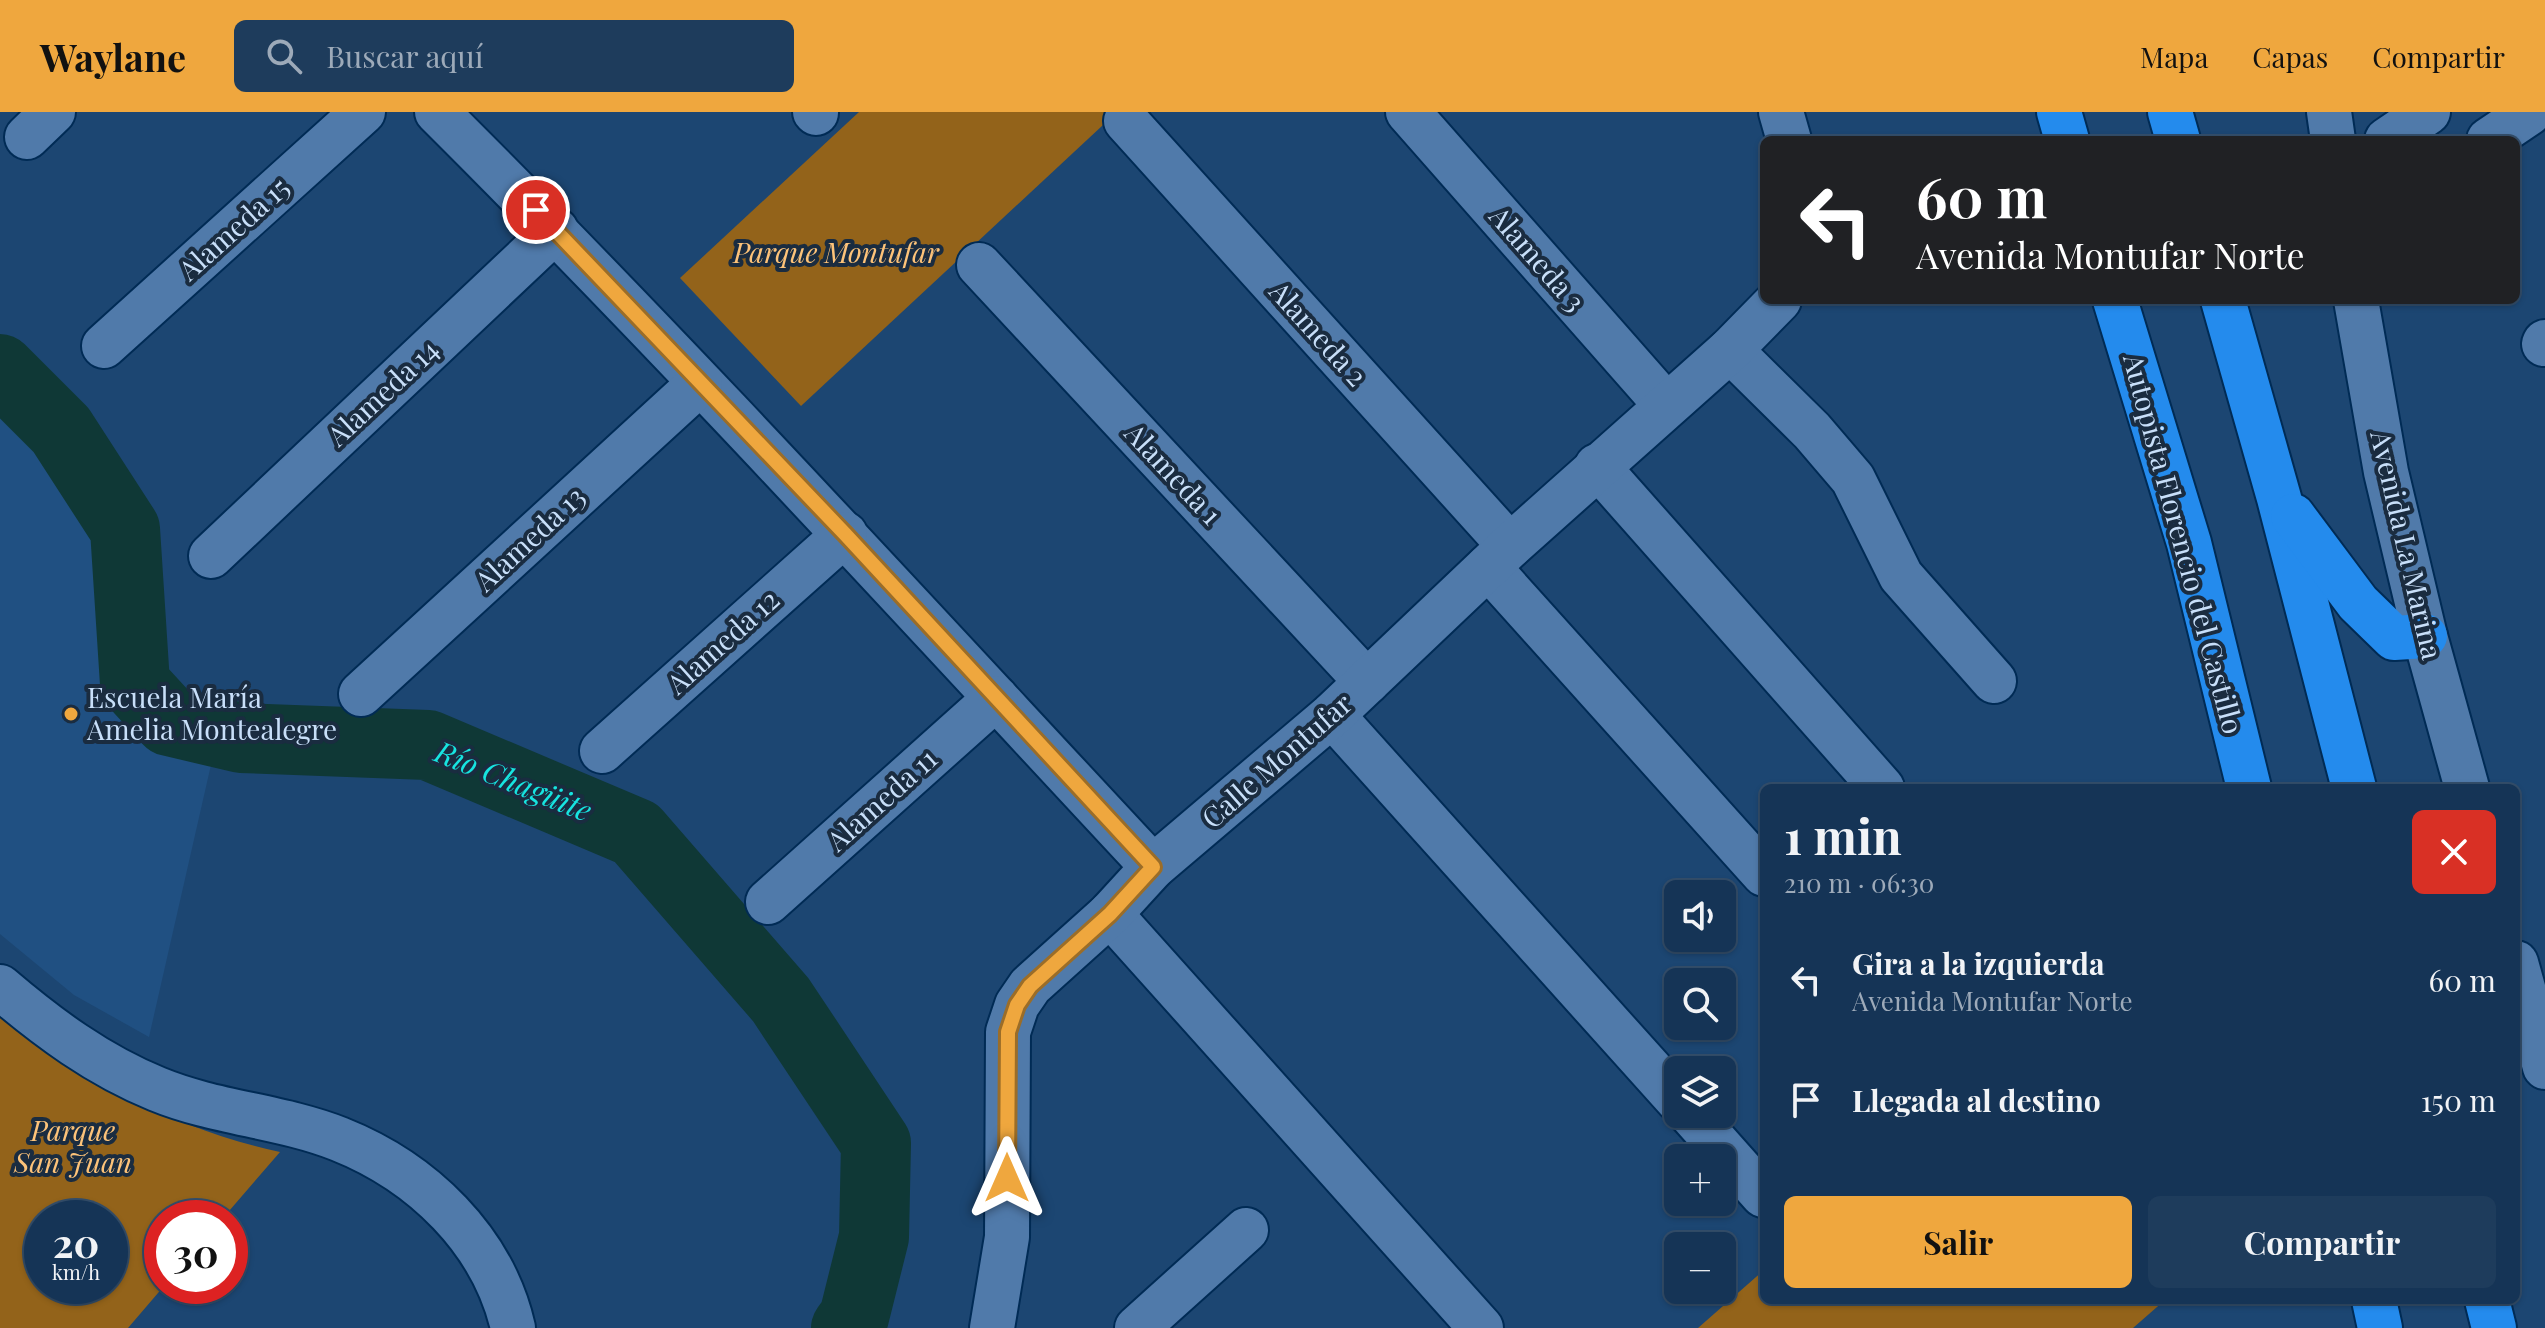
<!DOCTYPE html>
<html lang="es">
<head>
<meta charset="utf-8">
<style>
  body { margin:0; font-family:"Playfair Display",serif; background:#1e3c5c; color:#f1f3f6; height:100vh; display:flex; flex-direction:column; font-size:30px; white-space:nowrap }
  * { box-sizing:border-box; margin:0 }
  p { font-size:26px; color:#9daab9 }
  .icon { flex:none; width:44px; height:44px; fill:none; stroke:currentColor; stroke-width:2; stroke-linecap:round; stroke-linejoin:round }
  .map { position:relative; flex:1; overflow:hidden }
  .panel { position:absolute; left:1760px; top:672px; width:760px; height:520px; display:flex; flex-direction:column; background:#153456; border-radius:12px; box-shadow:0 2px 6px #0004,0 0 0 2px #344f6c }
  .panel>* { flex:none }
  .guide { position:absolute; left:1760px; top:24px; width:760px; height:168px; border-radius:12px; box-shadow:0 2px 6px #0004,0 0 0 2px #344f6c; background:#202124; color:#fff; overflow:hidden }
  .tools { position:absolute; left:1664px; top:768px; display:grid; gap:16px }
  .tools a { display:grid; place-items:center; width:72px; height:72px; border-radius:12px; background:#153456; box-shadow:0 2px 6px #0004,0 0 0 2px #344f6c; font-size:40px }
  .speed { position:absolute; left:24px; top:1088px; display:flex; gap:16px; font-size:40px; font-weight:700; text-align:center }
  .speed>* { display:grid; place-content:center; width:104px; height:104px; border-radius:50%; background:#153456; box-shadow:0 2px 6px #0004,0 0 0 2px #344f6c; line-height:1 }
  .speed small { font-size:20px; font-weight:400 }
  .speed .limit { border:12px solid #d22; background:#fff; color:#111 }
  .pin { position:absolute; display:grid; place-items:center; width:68px; height:68px; color:#fff; margin:-34px; border:4px solid #fff; border-radius:50%; box-shadow:0 2px 8px #0007 }
  .me { position:absolute; width:88px; margin:-44px; rotate:0deg; stroke-linejoin:round; filter:drop-shadow(0 0 6px #0008) }
  .turn { display:flex; align-items:center; gap:28px; height:168px; padding:0 24px; font-size:36px }
  .turn .icon { width:104px; height:104px; stroke-width:2.5 }
  .turn b { display:block; font-size:56px; line-height:68px }
  .round { display:grid; place-items:center; flex:none; width:84px; height:84px; border-radius:12px; background:#1e3c5c }
  .overview { display:flex; align-items:center; justify-content:space-between; height:136px; padding:0 24px }
  h1 { font-size:48px; font-weight:700; line-height:60px }
  .cta { display:flex; gap:16px; margin-top:auto; padding:16px 24px }
  .cta a { flex:1; height:92px; border-radius:12px; background:#efa73e; color:#111; font-size:32px; font-weight:700; line-height:92px; text-align:center }
  .cta a+a { background:#1e3c5c; color:#f1f3f6 }
  ul { padding:0; list-style:none }
  li { display:flex; align-items:center; gap:24px; height:120px; padding:0 24px }
  li div { flex:1 }
  li b { display:block; font-size:30px }
  li em { font-style:normal }
  header { display:flex; align-items:center; gap:48px; box-sizing:border-box; height:112px; padding:0 40px; background:#efa73e; color:#111 }
  header strong { font-size:38px }
  nav { display:flex; gap:44px; margin-inline-start:auto; font-size:28px }
  .search { width:560px; height:72px; background:#1e3c5c; display:flex; align-items:center; gap:20px; box-sizing:border-box; padding:0 28px; border-radius:12px; color:#9daab9; font-size:30px }
  .map>svg:first-child { display:block }
</style>
</head>
<body>
<header>
<strong>Waylane</strong>
<div class="search"><svg class="icon" aria-label="search" viewBox="0 0 24 24"><circle cx="10" cy="10" r="6"/><path d="M15 15l6 6"/></svg>Buscar aquí</div>
<nav><a>Mapa</a><a>Capas</a><a>Compartir</a></nav>
</header>
<div class="map">
<svg width="2545" height="1216" viewBox="0 0 2545 1216">
  <rect width="100%" height="100%" fill="#1c4672"/>
  <polygon fill="#205082" points="0,295 16,310 99,425 121,581 161,624 213,644 149,925 74,883 0,822"/>
  <g fill="#93631a" fill-rule="evenodd">
    <polygon points="859,0 1117,0 801,294 680,166"/>
    <path d="M0 891C86 968 167 1015 280 1040L223 1106H162L164 1174 128 1216H0ZM42 1106H110V1174H42Z"/>
    <polygon points="1764,1158 1764,1188 2165,1188 2133,1216 1698,1216"/>
  </g>
  <g fill="none" stroke-linecap="round" stroke-linejoin="round">
    <polyline stroke="#0f3836" stroke-width="70" points="0,257 61,318 125,417 135,572 169,609 241,626 428,633 636,721 781,888 876,1031 874,1125 854,1205 846,1216"/>
    <g stroke="#002b55" stroke-width="48">
      <g id="minor">
        <path d="M437 0C683 245 917 502 1153 755"/>
        <polyline points="815,0 816,1"/>
        <polyline points="1408,0 1666,293"/>
        <polyline points="1781,0 1789,28"/>
        <polyline points="2329,0 2333,28"/>
        <polyline points="1126,9 1510,434"/>
        <polyline points="27,25 53,0"/>
        <polyline points="2387,28 2428,0"/>
        <polyline points="2489,28 2529,1"/>
        <polyline points="979,153 1367,570"/>
        <polyline points="2356,188 2386,360 2425,524 2467,676"/>
        <polyline points="2544,232 2545,230"/>
        <polyline points="104,234 363,0"/>
        <polyline points="1730,238 1812,319 1853,367 1901,464 1994,569"/>
        <polyline points="1597,354 1882,676"/>
        <polyline points="211,444 556,118"/>
        <polyline points="1488,455 1764,762"/>
        <polyline points="361,582 700,271"/>
        <polyline points="1332,603 1678,988"/>
        <polyline points="602,639 845,422"/>
        <polyline points="768,790 996,586"/>
        <polyline points="1110,802 1481,1216"/>
        <polyline points="2516,851 2545,955"/>
        <path d="M0 875C48 916 98 953 157 977 215 1001 281 1004 339 1027 422 1060 493 1128 513 1216"/>
        <polyline points="1691,1002 1763,1083"/>
        <polyline points="992,1216 1007,1125 1008,920 1017,893 1030,874 1110,802 1153,755 1332,603 1510,434 1730,238 1779,188"/>
        <polyline points="1137,1216 1246,1118"/>
      </g>
    </g>
    <g stroke="#002b55" stroke-width="48">
      <g id="highway">
        <polyline points="2059,0 2067,28"/>
        <polyline points="2170,0 2178,28"/>
        <polyline points="2115,188 2189,431 2249,676"/>
        <polyline points="2223,188 2279,386 2354,676"/>
        <polyline points="2293,404 2358,491 2394,526 2425,524"/>
        <polyline points="2374,1188 2380,1216"/>
        <polyline points="2487,1188 2494,1216"/>
      </g>
    </g>
    <use href="#minor" stroke="#507aaa" stroke-width="44"/>
    <use href="#highway" stroke="#248bed" stroke-width="44"/>
  </g>
  <g fill="none" stroke-linecap="round" stroke-linejoin="round">
    <g stroke="#9b6d28" stroke-width="20">
      <polyline id="route" points="536,98 845,422 1153,755 1110,802 1030,874 1017,893 1008,920 1007,1066"/>
    </g>
    <use href="#route" stroke="#efa73e" stroke-width="14"/>
  </g>
  <circle fill="#efa73e" stroke="#1a2c40" stroke-width="3" cx="71" cy="602" r="8"/>
  <g text-anchor="middle" stroke-width="8" stroke-linejoin="round" paint-order="stroke">
    <g font-size="28" fill="#c8dff9" stroke="#1a2c40">
      <text transform="translate(234 117) rotate(-42)" y="10">Alameda 15</text>
      <text transform="translate(1537 147) rotate(49)" y="10">Alameda 3</text>
      <text transform="translate(1318 222) rotate(48)" y="10">Alameda 2</text>
      <text transform="translate(383 281) rotate(-43)" y="10">Alameda 14</text>
      <text transform="translate(1173 362) rotate(47)" y="10">Alameda 1</text>
      <text transform="translate(530 427) rotate(-43)" y="10">Alameda 13</text>
      <text transform="translate(2183 432) rotate(75)" y="10">Autopista Florencio del Castillo</text>
      <text transform="translate(2406 433) rotate(77)" y="10">Avenida La Marina</text>
      <text transform="translate(723 530) rotate(-42)" y="10">Alameda 12</text>
      <text transform="translate(1277 649) rotate(-41)" y="10">Calle Montufar</text>
      <text transform="translate(882 688) rotate(-42)" y="10">Alameda 11</text>
    </g>
    <g font-size="28" font-style="italic" fill="#fdc379" stroke="#1a2c40">
      <text x="836" y="151">Parque Montufar</text>
      <text x="73" y="1029">Parque<tspan x="73" dy="32">San Juan</tspan></text>
    </g>
    <g font-size="28" fill="#c8dff9" stroke="#1a2c40" text-anchor="start">
      <text x="87" y="596">Escuela María<tspan x="87" dy="32">Amelia Montealegre</tspan></text>
    </g>
    <g font-size="30" font-style="italic" fill="#17e4e0" stroke="#1a2c40">
      <text transform="translate(513 670) rotate(22)" y="10">Río Chagüite</text>
    </g>
  </g>
</svg>
<div class="tools">
<a><svg class="icon" aria-label="sound" viewBox="0 0 24 24"><path d="M4 9h4l5-4v14l-5-4H4zM17 9q2 3 0 6"/></svg></a>
<a><svg class="icon" aria-label="search" viewBox="0 0 24 24"><circle cx="10" cy="10" r="6"/><path d="M15 15l6 6"/></svg></a>
<a><svg class="icon" aria-label="layers" viewBox="0 0 24 24"><path d="M12 4l9 5-9 5-9-5zM3 14l9 5 9-5"/></svg></a>
<a>+</a>
<a>−</a>
</div>
<div class="speed"><div>20<small>km/h</small></div><div class="limit">30</div></div>
<div class="pin" style="left:536px;top:98px;background:#d93025"><svg class="icon" aria-label="arrive" viewBox="0 0 24 24"><path d="M6 21V4h12l-3 4 3 4H6"/></svg></div>
<svg class="me" style="left:1007px;top:1066px" viewBox="-20 -20 40 40"><path d="M0-17L14 15 0 8-14 15z" fill="#efa73e" stroke="#fff" stroke-width="4"/></svg>
<div class="guide">
<div class="turn"><svg class="icon" aria-label="left" viewBox="0 0 24 24"><path d="M17 20v-9H6M10 6l-5 5 5 5"/></svg><div><b>60 m</b>Avenida Montufar Norte</div></div>
</div>
<section class="panel">
<div class="overview"><div><h1>1 min</h1><p>210 m · 06:30</p></div><a class="round" style="background:#d93025;color:#fff"><svg class="icon" aria-label="close" viewBox="0 0 24 24"><path d="M6 6l12 12M18 6L6 18"/></svg></a></div>
<ul>
<li><svg class="icon" aria-label="left" viewBox="0 0 24 24"><path d="M17 20v-9H6M10 6l-5 5 5 5"/></svg><div><b>Gira a la izquierda</b><p>Avenida Montufar Norte</p></div><em>60 m</em></li>
<li><svg class="icon" aria-label="arrive" viewBox="0 0 24 24"><path d="M6 21V4h12l-3 4 3 4H6"/></svg><div><b>Llegada al destino</b></div><em>150 m</em></li>
</ul>
<div class="cta"><a>Salir</a><a>Compartir</a></div>
</section>
</div>
</body>
</html>
